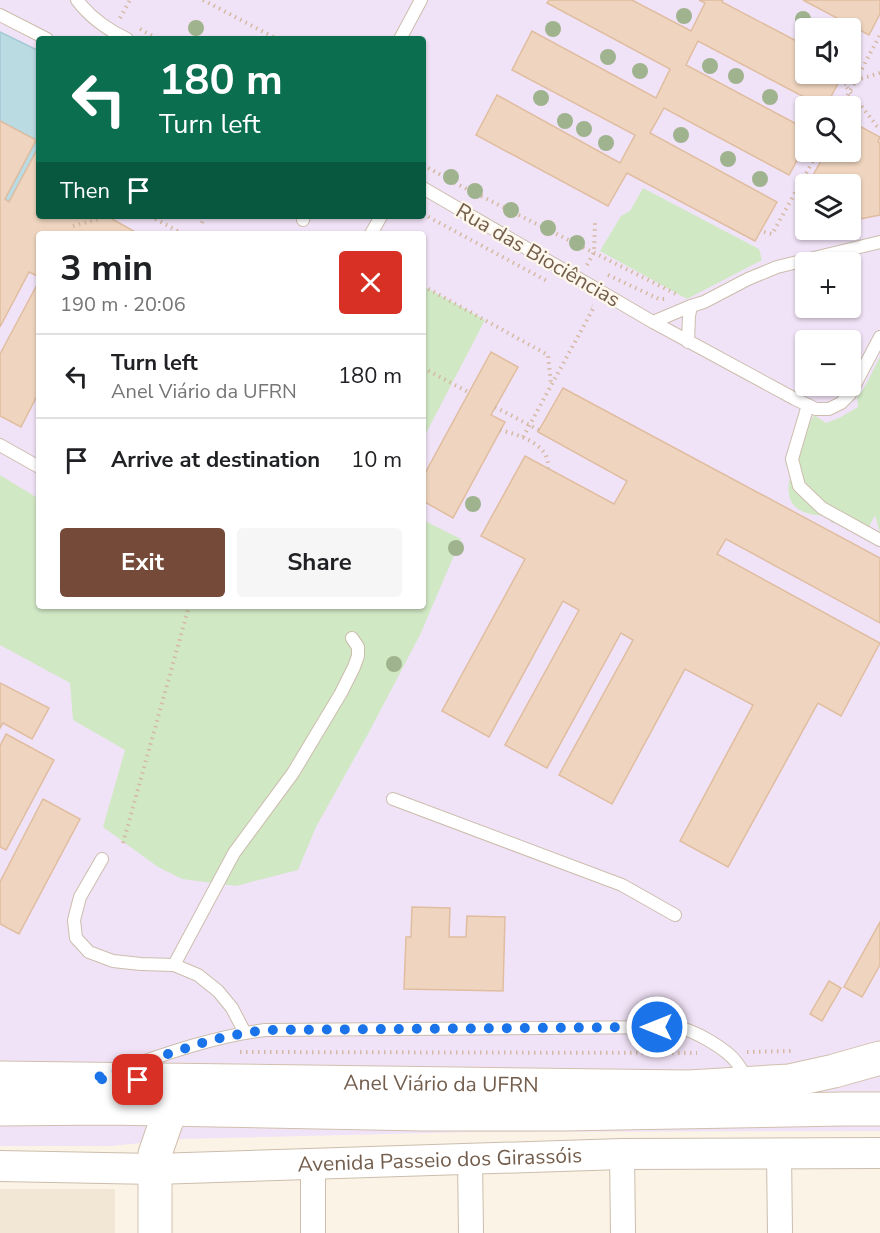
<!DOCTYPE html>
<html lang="en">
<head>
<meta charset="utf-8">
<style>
  body { margin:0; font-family:"Nunito Sans",sans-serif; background:#f6f6f6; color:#202124; height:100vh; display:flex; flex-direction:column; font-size:22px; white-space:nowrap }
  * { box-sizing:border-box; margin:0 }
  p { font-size:20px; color:#757577 }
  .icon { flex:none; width:33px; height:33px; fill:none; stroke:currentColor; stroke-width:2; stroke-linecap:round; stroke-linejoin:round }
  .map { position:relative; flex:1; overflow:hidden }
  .side { position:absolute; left:36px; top:231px; width:390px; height:378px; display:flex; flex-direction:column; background:#fff; border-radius:6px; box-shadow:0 2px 4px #0004 }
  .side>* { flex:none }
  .guide { position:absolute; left:36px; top:36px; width:390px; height:183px; border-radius:6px; box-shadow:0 2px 4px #0004; background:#0b6e4f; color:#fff; overflow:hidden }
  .controls { position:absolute; left:795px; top:18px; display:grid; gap:12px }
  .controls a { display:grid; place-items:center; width:66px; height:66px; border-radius:6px; background:#fff; box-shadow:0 2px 4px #0004; font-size:30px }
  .pin { position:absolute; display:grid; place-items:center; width:51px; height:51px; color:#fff; margin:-26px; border-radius:12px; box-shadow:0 3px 9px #0006 }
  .me { position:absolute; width:66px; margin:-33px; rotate:270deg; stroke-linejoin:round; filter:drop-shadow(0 0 4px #0008) }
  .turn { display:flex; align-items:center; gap:21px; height:126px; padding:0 24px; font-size:27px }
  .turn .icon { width:78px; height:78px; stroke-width:2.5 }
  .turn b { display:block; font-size:42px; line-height:51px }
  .then { display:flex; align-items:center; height:57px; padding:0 24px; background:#0003; gap:12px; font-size:22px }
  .round { display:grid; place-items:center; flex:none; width:63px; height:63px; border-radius:6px; background:#f6f6f6 }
  .headline { display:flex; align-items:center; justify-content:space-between; height:102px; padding:0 24px }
  h1 { font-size:36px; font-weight:700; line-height:45px }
  .primary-button { display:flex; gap:12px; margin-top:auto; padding:12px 24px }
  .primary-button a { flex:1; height:69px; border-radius:6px; background:#754a39; color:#fff; font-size:24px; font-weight:700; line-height:69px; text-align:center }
  .primary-button a+a { background:#f6f6f6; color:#202124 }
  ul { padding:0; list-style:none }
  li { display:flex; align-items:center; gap:18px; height:84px; padding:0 24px; border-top:2px solid #e0e0e0 }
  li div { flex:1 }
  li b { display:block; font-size:22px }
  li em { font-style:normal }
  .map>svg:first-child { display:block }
</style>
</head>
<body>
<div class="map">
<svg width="880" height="1233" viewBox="0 0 880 1233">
  <rect width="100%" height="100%" fill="#fbf4e6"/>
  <rect fill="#f2e7d5" x="0" y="1189" width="115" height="44"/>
  <path fill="#f1e3f7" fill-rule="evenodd" d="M0 0H880V1131L470 1132 182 1139 111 1146H0ZM806 28H850V74H806ZM39 39H423V216H39ZM806 106H850V152H806ZM806 184H850V230H806ZM39 234H423V606H39ZM806 262H850V308H806ZM806 340H850V386H806Z"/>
  <g fill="#d1e8c5">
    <polygon points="643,188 759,249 762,260 687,299 600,251 621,216 630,211"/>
    <polygon points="423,286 485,320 423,439"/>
    <path d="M880 357V533L875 515 868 529 856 528 848 531 839 522 832 523 827 516C803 515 785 509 789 481L797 475 785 464 814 415 826 423 839 418 858 407 857 397C866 388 873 369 880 357Z"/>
    <polygon points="0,475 39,499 39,606 423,606 423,520 461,539 420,635 368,734 316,827 298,870 236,886 182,879 158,867 103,827 125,750 73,720 70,683 0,645"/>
  </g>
  <polygon fill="#bbdbe3" stroke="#a2c9d5" stroke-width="1.5" points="0,32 39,51 39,146 9,202 5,199 36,140 0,121"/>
  <g fill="#efd5bf" stroke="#e0bda0" stroke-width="1.5">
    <polygon points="549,0 632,0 691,31 705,3 699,0 723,0 722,2 806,46 806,74 843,74 826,106 821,106 698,41 686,65 806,129 806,144 789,175 664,108 650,133 777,202 755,241 627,173 608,206 476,135 497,95 620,163 635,135 512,70 532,31 656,98 670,69 547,3"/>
    <polygon points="803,0 880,0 880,14 869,35"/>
    <polygon points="0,121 36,140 5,199 9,202 39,146 39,216 114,216 112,219 139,234 39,234 39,277 29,272 0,327"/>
    <polygon points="850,121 880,137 878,142 880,143 880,215 850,221 850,184 808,184 826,152 850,152"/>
    <polygon points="806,190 806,210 797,205"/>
    <polygon points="39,281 39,392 21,427 0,416 0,354"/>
    <polygon points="491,352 518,367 491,415 505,422 453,518 423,501 423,477"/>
    <polygon points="563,388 880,558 880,623 726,539 717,554 880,643 841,716 818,703 728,867 680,841 753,705 685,669 612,804 559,775 633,640 621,633 547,768 505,745 579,610 563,601 489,737 442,711 525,559 481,536 525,456 614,504 627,481 538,432"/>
    <polygon points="0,683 49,708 32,739 3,723 0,728"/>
    <polygon points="6,734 54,760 6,850 0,847 0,746"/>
    <polygon points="43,799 80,819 19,934 0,924 0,882"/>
    <polygon points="412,907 450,908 449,937 466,937 467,916 505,917 503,991 404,989 406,937 411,937"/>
    <polygon points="880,922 880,965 862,997 844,987"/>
    <polygon points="829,981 841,988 822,1021 810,1014"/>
  </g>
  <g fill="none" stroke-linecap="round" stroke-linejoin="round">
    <g stroke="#ccbdad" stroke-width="14">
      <g id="service">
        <path d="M77 0C89 16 108 30 127 39"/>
        <polyline points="0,15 47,39"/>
        <polyline points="400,39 421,0"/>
        <polyline points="423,188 653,322 795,399 816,409 829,409 841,403 850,394 880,337"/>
        <polyline points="303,220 304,216"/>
        <polyline points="371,234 381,216"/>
        <polyline points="653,322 691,306 704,302 748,279 777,267 880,242"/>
        <polyline points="688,342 689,316 691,306"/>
        <polyline points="808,405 792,459 799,486 822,508 880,540"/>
        <polyline points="0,445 39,467"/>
        <polyline points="393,799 622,885 675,915"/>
        <polyline points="102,859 80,897 74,920 76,938 89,952 113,961 141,964 174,965 198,975 218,991 232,1008 245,1033"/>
        <polyline points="174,965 234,853 293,773 341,693 354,667 358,656 358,647 352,638"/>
        <path d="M125 1068C170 1052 217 1036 265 1030L675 1027C693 1029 727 1049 737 1063 741 1068 744 1075 748 1080"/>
      </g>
    </g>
    <g stroke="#ccbdad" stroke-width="26">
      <g id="minor">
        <polyline points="779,1153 780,1233"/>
        <polyline points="622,1154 623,1233"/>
        <polyline points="470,1159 471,1233"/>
        <polyline points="313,1164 313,1233"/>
      </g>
    </g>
    <g stroke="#ccbdad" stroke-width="32">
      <g id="tertiary">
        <path id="s1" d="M0 1166 155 1169 622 1154 880 1153"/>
      </g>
    </g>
    <g stroke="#d1bfad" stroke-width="35">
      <g id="secondary">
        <path id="s2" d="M0 1078 689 1087 789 1081 834 1071 880 1058"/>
        <polyline points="0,1109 108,1108 423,1114 562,1114 843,1109 880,1109"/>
        <polyline points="155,1233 155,1154 166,1122 173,1109"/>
      </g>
    </g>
    <g stroke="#d4b9a2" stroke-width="4" stroke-dasharray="1.5 4.5" stroke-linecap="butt">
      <polyline points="203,0 277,39"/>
      <polyline points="120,18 130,0"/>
      <polyline points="140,29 158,39"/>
      <polyline points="880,73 844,84 877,126 880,128"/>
      <polyline points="842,106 880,35"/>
      <polyline points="804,157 813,160"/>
      <polyline points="423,165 457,184 678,295"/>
      <polyline points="423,214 549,282"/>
      <polyline points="150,216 183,234"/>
      <polyline points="202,223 205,216"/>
      <polyline points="73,226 99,219"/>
      <polyline points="764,232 772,234 818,152"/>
      <polyline points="587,265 594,252 595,223"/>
      <polyline points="608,275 659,299 665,299"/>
      <polyline points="423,286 548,355 551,384"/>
      <polyline points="423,368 470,393"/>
      <polyline points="495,407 539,430"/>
      <path d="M500 430C519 435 550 444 548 468"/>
      <polyline points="523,437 594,307 592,306"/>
      <polyline points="123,843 189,606"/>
      <polyline points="240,1052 697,1053"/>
      <polyline points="747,1052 793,1051"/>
    </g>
    <use href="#service" stroke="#fff" stroke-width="12"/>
    <use href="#minor" stroke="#fff" stroke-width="24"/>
    <use href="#tertiary" stroke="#fff" stroke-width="30"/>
    <use href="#secondary" stroke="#fff" stroke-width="33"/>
  </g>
  <g fill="#9fb38f">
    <circle cx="684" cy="16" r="8"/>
    <circle cx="803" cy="19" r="8"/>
    <circle cx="196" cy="28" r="8"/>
    <circle cx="553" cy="29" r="8"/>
    <circle cx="608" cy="57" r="8"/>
    <circle cx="710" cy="66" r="8"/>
    <circle cx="640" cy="71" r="8"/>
    <circle cx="736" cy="76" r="8"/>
    <circle cx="770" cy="97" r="8"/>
    <circle cx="541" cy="98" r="8"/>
    <circle cx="565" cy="121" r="8"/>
    <circle cx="584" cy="129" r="8"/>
    <circle cx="681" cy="135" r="8"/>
    <circle cx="606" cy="143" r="8"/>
    <circle cx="728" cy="159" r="8"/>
    <circle cx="451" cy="177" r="8"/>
    <circle cx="760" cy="179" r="8"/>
    <circle cx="475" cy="191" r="8"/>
    <circle cx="511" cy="210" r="8"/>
    <circle cx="548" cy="228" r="8"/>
    <circle cx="577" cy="243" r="8"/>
    <circle cx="473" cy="504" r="8"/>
    <circle cx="456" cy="548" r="8"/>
    <circle cx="394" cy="664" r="8"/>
  </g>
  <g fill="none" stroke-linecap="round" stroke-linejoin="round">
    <polyline stroke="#1a73e8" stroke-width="10" stroke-dasharray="0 18" points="138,1080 92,1079 211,1040 245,1033 265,1030 657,1027"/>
  </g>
  <g text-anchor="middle" stroke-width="4.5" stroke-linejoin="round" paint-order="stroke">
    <g font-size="21" fill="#735d4c" stroke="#fef8ec">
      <text transform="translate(538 255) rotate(30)" y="7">Rua das Biociências</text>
      <text dy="7" stroke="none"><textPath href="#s2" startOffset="441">Anel Viário da UFRN</textPath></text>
      <text dy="7" stroke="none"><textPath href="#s1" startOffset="440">Avenida Passeio dos Girassóis</textPath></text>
    </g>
  </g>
</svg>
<div class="controls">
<a><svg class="icon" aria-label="sound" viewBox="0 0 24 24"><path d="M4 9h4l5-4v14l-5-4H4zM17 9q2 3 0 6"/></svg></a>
<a><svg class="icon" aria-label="search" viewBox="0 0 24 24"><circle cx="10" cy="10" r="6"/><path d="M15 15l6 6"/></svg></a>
<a><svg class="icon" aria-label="layers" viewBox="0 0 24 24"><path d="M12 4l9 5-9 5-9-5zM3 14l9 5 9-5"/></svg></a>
<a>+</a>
<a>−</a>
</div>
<div class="pin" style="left:138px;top:1080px;background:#d93025"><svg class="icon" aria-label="arrive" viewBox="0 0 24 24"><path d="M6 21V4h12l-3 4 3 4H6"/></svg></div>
<svg class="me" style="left:657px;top:1027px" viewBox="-20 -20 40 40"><circle r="17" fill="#1a73e8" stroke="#fff" stroke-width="3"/><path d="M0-11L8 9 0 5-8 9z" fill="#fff"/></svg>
<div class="guide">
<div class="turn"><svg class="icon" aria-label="left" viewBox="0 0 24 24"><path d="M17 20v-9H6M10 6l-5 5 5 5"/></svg><div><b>180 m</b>Turn left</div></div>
<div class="then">Then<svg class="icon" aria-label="arrive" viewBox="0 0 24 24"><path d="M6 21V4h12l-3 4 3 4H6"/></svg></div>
</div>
<section class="side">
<div class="headline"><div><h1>3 min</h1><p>190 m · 20:06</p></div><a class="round" style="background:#d93025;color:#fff"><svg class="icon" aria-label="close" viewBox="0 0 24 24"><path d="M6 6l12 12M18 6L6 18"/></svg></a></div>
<ul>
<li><svg class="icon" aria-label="left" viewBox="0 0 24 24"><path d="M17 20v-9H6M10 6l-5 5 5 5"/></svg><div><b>Turn left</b><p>Anel Viário da UFRN</p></div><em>180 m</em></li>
<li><svg class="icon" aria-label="arrive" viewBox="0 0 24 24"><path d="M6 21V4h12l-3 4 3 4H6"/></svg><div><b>Arrive at destination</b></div><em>10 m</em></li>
</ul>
<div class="primary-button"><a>Exit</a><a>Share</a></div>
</section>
</div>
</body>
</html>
